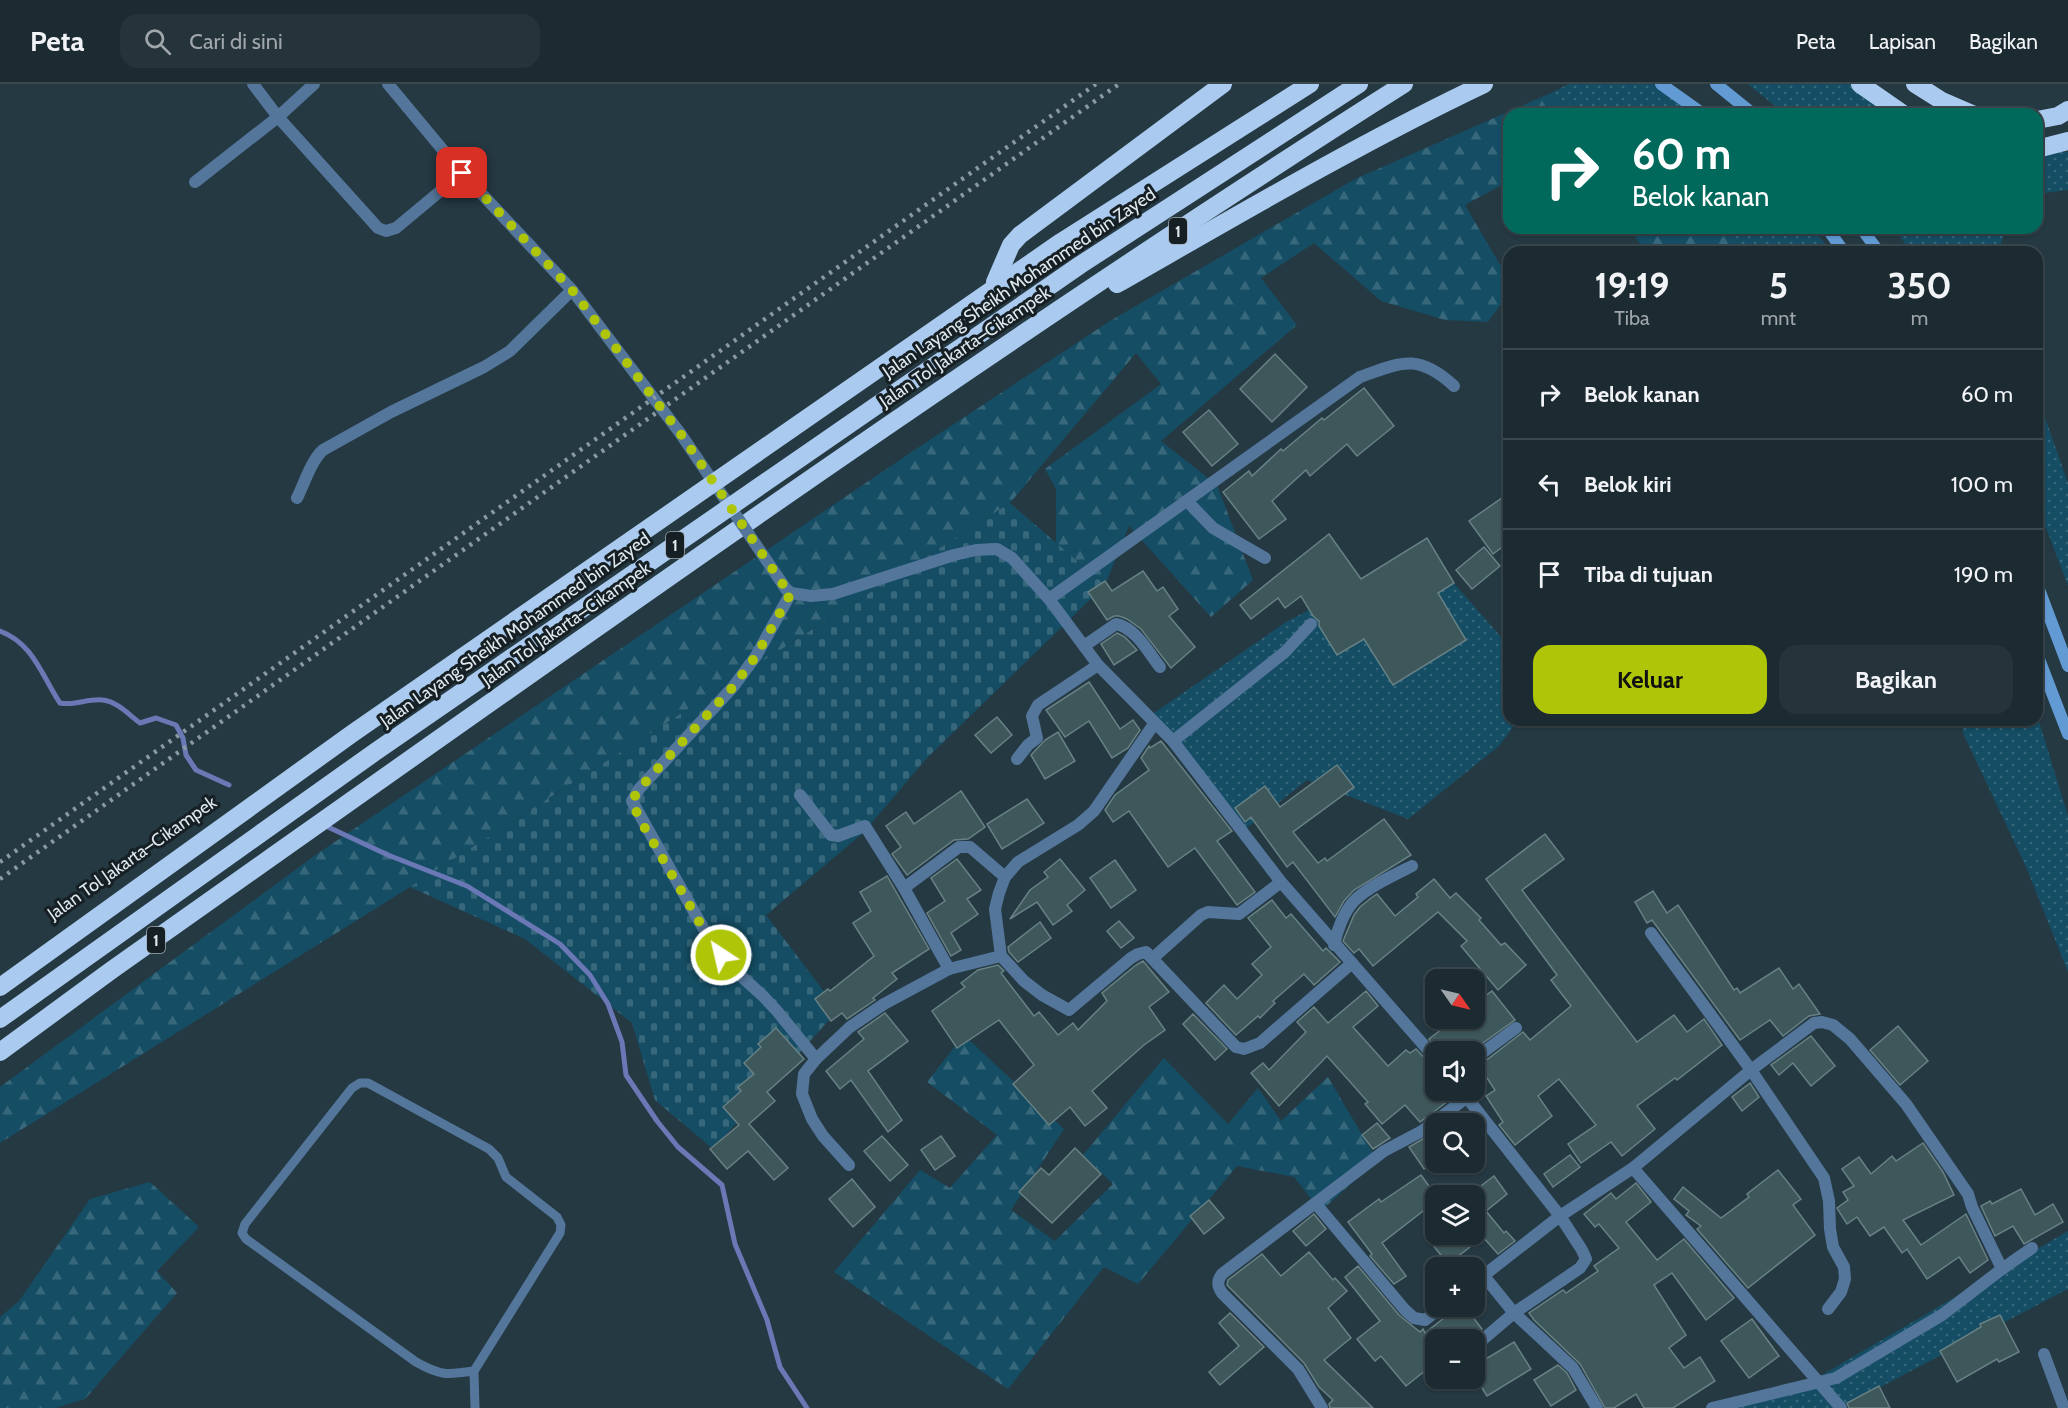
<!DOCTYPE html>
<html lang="id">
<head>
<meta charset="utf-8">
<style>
  body { margin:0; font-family:Cabin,sans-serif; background:#25333a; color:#f1f3f6; height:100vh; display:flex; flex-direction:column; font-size:22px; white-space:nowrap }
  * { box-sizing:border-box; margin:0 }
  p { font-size:20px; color:#a0a7ac }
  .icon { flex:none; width:33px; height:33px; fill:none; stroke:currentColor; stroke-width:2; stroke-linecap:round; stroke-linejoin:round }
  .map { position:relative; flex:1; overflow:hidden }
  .details { position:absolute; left:1503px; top:162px; width:540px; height:480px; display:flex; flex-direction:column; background:#1c2b32; border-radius:18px; box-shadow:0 2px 4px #0004,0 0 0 2px #3a474d }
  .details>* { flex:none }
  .top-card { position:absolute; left:1503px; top:24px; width:540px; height:126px; border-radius:18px; box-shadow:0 2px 4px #0004,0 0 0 2px #3a474d; background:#00695c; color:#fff; overflow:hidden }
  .needle { width:39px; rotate:124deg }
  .controls { position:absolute; left:1425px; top:885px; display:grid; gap:12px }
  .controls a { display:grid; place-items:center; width:60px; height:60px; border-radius:12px; background:#1c2b32; box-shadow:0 2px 4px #0004,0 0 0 2px #3a474d; font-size:30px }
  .pin { position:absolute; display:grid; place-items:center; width:51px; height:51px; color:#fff; margin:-26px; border-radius:12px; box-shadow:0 3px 9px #0006 }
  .me { position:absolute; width:66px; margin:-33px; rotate:325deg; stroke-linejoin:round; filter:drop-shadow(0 0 4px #0008) }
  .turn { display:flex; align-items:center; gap:21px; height:126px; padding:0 30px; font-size:27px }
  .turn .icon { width:78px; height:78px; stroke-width:2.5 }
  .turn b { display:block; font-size:42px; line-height:51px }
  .eta { display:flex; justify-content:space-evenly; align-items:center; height:102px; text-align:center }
  .eta b { font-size:36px; font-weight:700; line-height:42px }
  .cta { display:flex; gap:12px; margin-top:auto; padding:12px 30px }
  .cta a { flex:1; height:69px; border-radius:18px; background:#afc507; color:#111; font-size:24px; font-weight:700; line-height:69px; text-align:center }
  .cta a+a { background:#25333a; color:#f1f3f6 }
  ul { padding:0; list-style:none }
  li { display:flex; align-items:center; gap:18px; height:90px; padding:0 30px; border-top:2px solid #3a474d }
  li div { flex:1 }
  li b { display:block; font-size:22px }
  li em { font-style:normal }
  header { display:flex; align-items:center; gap:36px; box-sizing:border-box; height:84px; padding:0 30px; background:#1c2b32; border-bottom:2px solid #3a474d }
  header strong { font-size:28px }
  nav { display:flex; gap:33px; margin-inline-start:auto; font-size:21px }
  .search { width:420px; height:54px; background:#25333a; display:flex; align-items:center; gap:15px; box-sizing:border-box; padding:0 21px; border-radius:18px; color:#a0a7ac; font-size:22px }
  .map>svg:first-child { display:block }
</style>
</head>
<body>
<header>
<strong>Peta</strong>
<div class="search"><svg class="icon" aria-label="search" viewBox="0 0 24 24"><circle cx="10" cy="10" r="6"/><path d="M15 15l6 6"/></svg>Cari di sini</div>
<nav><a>Peta</a><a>Lapisan</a><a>Bagikan</a></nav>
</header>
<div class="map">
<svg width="2068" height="1324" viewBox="0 0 2068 1324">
  <defs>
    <pattern id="grass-dots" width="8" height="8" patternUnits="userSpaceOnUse" patternTransform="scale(1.5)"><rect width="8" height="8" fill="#144d64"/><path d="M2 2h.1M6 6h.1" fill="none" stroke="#36677a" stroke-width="1.8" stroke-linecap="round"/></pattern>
    <pattern id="forest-firs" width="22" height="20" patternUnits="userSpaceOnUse" patternTransform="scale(1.5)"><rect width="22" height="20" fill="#144d64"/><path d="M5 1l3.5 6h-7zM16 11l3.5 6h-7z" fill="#36677a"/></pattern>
    <pattern id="cemetery-stones" width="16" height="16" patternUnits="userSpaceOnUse" patternTransform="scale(1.5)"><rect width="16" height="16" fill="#144d64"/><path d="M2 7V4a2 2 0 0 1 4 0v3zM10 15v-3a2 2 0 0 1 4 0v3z" fill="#36677a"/></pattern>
  </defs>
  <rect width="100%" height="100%" fill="#253943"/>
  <g fill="url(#grass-dots)">
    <polygon points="1569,0 1653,0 1692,30 1584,30 1551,9"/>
    <polygon points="1748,0 1858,0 1906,30 1785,30"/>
    <polygon points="2037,66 2068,68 2068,106 2037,110"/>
    <polygon points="1725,144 1811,144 1833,168 1744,168"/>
    <polygon points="1894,144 2006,144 1998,168 1911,168"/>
    <polygon points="2037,311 2068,399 2068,502 2037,420"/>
    <polygon points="1424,465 1509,562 1509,636 1518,636 1499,662 1408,735 1307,696 1243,747 1154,629 1286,538"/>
    <polygon points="2037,631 2068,732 2068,888 2026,783 1963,649 1962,636 2037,636"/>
    <polygon points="2068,1147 2068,1205 1840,1324 1713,1324 1822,1291"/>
  </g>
  <g fill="url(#forest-firs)">
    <polygon points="1551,9 1584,30 1509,30 1509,97 1465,121 1509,196 1509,209 1488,238 1445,236 1381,217 1314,159 1261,194 1297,241 1161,357 1217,401 1253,496 1211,533 1129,442 1105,501 1056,459 1056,405 1045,385 1161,300 1136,269 1010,419 410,803 0,1059 0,1003 317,770 919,363 1110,237 1355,95"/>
    <polygon points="1630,144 1725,144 1744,168 1645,168"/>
    <polygon points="964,951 1064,1045 1011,1126 1055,1157 1113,1100 1083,1071 1164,974 1228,1040 1258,1004 1281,1037 1328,993 1377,1076 1321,1127 1294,1093 1237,1082 1138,1200 1104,1183 1008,1305 834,1188 920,1086 950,1104 997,1051 927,998"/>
    <polygon points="150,1098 199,1143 157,1187 177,1209 85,1315 56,1324 0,1324 0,1233 19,1217 90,1115"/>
  </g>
  <polygon fill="url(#cemetery-stones)" points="1010,419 1105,501 926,675 863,749 766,831 838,926 713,1065 655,1016 632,939 525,855 410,803"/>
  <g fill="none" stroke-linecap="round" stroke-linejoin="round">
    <g stroke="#6a78b5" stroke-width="5">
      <path d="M0 547C33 559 42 592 60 619 74 622 89 614 103 616 118 618 129 631 140 639L156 634 176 641 183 654 186 671 196 686 229 701"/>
      <polyline points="328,743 388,771 467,802 560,860 590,891 608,920 622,958 626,991 657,1037 678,1063 722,1101 735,1160 767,1236 780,1283 807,1324"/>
    </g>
  </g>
  <g fill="#3e575a" stroke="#678185" stroke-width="1.5">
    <polygon points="1275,270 1307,303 1272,338 1240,305"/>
    <polygon points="1364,304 1394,342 1357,372 1347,360 1310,392 1306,386 1272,417 1286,435 1259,455 1223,408 1249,387 1252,392 1281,365 1283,367 1322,334 1324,336"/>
    <polygon points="1209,326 1238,360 1212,382 1183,348"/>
    <polygon points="1509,409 1509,458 1493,470 1469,437"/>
    <polygon points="1329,450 1361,495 1427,454 1454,499 1438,509 1466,556 1393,601 1364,555 1337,571 1319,542 1319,537 1313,532 1301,512 1285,524 1278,514 1251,535 1240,521"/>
    <polygon points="1484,463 1500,482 1472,505 1456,486"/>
    <polygon points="1143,487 1157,507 1163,503 1178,525 1169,532 1195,563 1171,584 1141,545 1127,535 1119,532 1114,532 1107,536 1088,508 1105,497 1112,507"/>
    <polygon points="1117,549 1125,553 1137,566 1114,581 1101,560"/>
    <polygon points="1089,598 1120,645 1133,636 1140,646 1128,664 1112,674 1089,637 1065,653 1046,626"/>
    <polygon points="997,633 1012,651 991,669 975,651"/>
    <polygon points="1058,648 1075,677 1045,695 1031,671 1045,656"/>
    <polygon points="1161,657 1232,747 1217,757 1255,808 1237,821 1195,764 1168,783 1129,727 1113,738 1105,726 1115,711 1149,686 1141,674 1149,662 1150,664"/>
    <polygon points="1337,681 1354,703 1293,748 1318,779 1325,774 1327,777 1384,735 1411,771 1354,806 1344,817 1335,833 1293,778 1287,783 1251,733 1245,738 1235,724 1265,702 1280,723"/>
    <polygon points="961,707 985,743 968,755 954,756 907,791 892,770 901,763 886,742 906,728 914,740"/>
    <polygon points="1027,715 1044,739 1002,765 987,740"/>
    <polygon points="1545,750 1564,775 1522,806 1637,958 1674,931 1687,948 1704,935 1722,961 1677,996 1675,994 1637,1022 1655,1045 1622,1072 1611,1058 1581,1079 1568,1060 1596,1041 1559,995 1538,1012 1552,1032 1515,1061 1499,1041 1503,1038 1486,1012 1495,1006 1479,982 1523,948 1530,956 1571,922 1551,896 1557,891 1486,795"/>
    <polygon points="957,775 981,806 967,815 978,830 951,849 961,866 951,872 927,829 945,817 931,794"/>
    <polygon points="1060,775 1085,806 1067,821 1072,827 1053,841 1037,818 1010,835 1030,806 1048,793 1044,788"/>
    <polygon points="1115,776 1136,806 1111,824 1090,794"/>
    <polygon points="887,792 929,865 892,889 897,895 873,914 875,916 847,935 842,929 831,937 815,915 828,905 830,907 874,872 853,839 871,827 860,808"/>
    <polygon points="1434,795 1450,814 1456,809 1481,834 1479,836 1501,861 1505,859 1526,881 1498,906 1461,862 1467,857 1438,828 1373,882 1359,865 1354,869 1343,857 1354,831 1360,823 1371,814 1377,810 1395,832 1418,813 1416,810"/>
    <polygon points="1653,807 1667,829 1678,821 1734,906 1737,904 1740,909 1779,884 1793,905 1799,900 1820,930 1809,932 1783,952 1770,936 1740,956 1652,836 1647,839 1635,818"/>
    <polygon points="1272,816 1286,834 1291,830 1323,867 1326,864 1340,878 1314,901 1304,890 1273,917 1275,919 1260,934 1258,932 1236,951 1206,919 1224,901 1237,915 1262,891 1252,880 1271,863 1248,834"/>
    <polygon points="1119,837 1134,854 1121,864 1107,847"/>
    <polygon points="1040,838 1051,854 1018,878 1009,868 1008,863"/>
    <polygon points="1143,877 1169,908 1149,923 1165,946 1144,961 1092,1007 1107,1024 1085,1042 1070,1023 1049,1041 1013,1000 1034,981 999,936 957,964 932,927 965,903 961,899 978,886 998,881 1004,887 1001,889 1034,932 1039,928 1058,951 1073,939 1078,946 1107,917 1102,909 1136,881"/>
    <polygon points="1366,907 1378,922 1353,943 1388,982 1406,966 1410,969 1416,965 1430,980 1436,983 1436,1006 1446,1006 1452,1014 1420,1038 1405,1021 1382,1040 1365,1020 1368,1018 1327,972 1279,1022 1251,989 1263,979 1269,986 1306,948 1297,938 1314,923 1328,939"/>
    <polygon points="1492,907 1515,936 1470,968 1440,968 1429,955 1456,934 1474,934 1474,920"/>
    <polygon points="885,929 908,957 868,987 902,1036 888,1048 851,996 840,1005 826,987 864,955 858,948"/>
    <polygon points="1193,930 1227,965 1215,976 1183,940"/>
    <polygon points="1898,942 1928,977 1900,1001 1870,966"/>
    <polygon points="776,944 804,975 767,1008 775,1017 749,1040 788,1084 774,1096 748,1067 727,1085 710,1065 739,1041 723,1023 741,1007 738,1003 754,990 744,979 761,963 758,960"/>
    <polygon points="1811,952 1835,982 1811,1002 1793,979 1779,991 1771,981"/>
    <polygon points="1750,999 1759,1013 1742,1027 1732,1013"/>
    <polygon points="1461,1028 1469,1040 1446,1040"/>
    <polygon points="1377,1039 1390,1054 1373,1065 1362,1051"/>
    <polygon points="1436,1047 1436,1076 1424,1085 1409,1063"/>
    <polygon points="882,1052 908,1081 890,1097 864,1067"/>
    <polygon points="941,1052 955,1072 935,1086 921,1066"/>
    <polygon points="1923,1059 1943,1088 1954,1111 1903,1136 1921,1161 1966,1130 1988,1176 1970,1189 1959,1173 1927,1195 1907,1165 1902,1169 1884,1143 1870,1152 1857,1133 1847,1140 1838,1126 1837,1124 1848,1116 1843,1108 1854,1102 1842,1085 1859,1073 1871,1090 1892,1072 1896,1077"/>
    <polygon points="1075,1064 1101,1090 1052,1139 1019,1108 1041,1084 1049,1091"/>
    <polygon points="1570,1071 1580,1083 1553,1103 1544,1090"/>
    <polygon points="1778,1086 1801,1115 1793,1121 1815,1151 1748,1204 1697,1145 1701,1142 1686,1131 1689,1127 1674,1115 1683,1103 1721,1134 1749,1113 1747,1110"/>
    <polygon points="1421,1091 1436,1112 1436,1117 1382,1159 1406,1192 1394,1200 1370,1172 1372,1170 1348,1138 1379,1115 1381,1118"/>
    <polygon points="1494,1092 1507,1110 1486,1127 1504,1149 1506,1147 1515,1157 1498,1170 1483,1153 1448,1180 1432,1160 1444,1150 1474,1150 1474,1107"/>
    <polygon points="852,1095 875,1123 853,1143 829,1115"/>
    <polygon points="1636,1099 1651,1118 1626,1138 1657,1176 1684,1155 1734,1214 1706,1236 1672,1189 1654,1201 1686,1251 1669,1264 1684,1284 1700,1273 1715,1297 1673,1324 1644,1324 1636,1310 1614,1324 1605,1324 1580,1280 1534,1236 1529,1229 1563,1206 1566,1209 1598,1187 1594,1182 1619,1164 1599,1140 1595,1143 1584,1130 1611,1109 1616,1115"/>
    <polygon points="2021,1105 2035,1131 2053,1120 2063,1138 2024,1160 2013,1142 1995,1152 1981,1122 1990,1117 1992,1120"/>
    <polygon points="1209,1116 1224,1134 1204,1150 1190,1132"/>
    <polygon points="1314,1130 1326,1145 1306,1162 1293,1147"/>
    <polygon points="1309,1168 1333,1196 1335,1194 1347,1207 1328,1224 1351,1254 1324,1276 1373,1324 1330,1324 1329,1320 1333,1316 1319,1303 1304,1279 1227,1201 1228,1196 1262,1170 1281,1192"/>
    <polygon points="1358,1182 1399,1231 1420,1248 1423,1245 1425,1249 1459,1222 1478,1222 1472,1232 1482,1245 1470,1256 1436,1256 1436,1299 1426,1286 1406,1302 1381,1272 1375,1277 1357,1255 1380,1237 1345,1193"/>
    <polygon points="1230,1229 1264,1263 1220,1301 1209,1288 1239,1262 1219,1239"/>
    <polygon points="2000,1231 2019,1268 1999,1278 1997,1275 1957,1298 1940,1267 1981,1243 1980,1240"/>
    <polygon points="1752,1235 1779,1272 1749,1294 1721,1257"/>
    <polygon points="1514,1258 1531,1285 1487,1312 1474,1291 1474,1282"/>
    <polygon points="1558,1281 1567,1289 1576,1306 1551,1322 1534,1296"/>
    <polygon points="1879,1302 1890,1324 1849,1324 1847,1319"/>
  </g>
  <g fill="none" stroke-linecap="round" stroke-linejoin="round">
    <path stroke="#54769b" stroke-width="9" d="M474 1287C447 1291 441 1292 416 1278L246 1155 242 1149 245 1140 352 1004 360 999H368L489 1065 498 1074 506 1093 557 1133 561 1141 560 1149 474 1287 475 1324"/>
    <g stroke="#54769b" stroke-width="12">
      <polyline points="253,0 278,33 378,144 386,147 396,144 462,89"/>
      <polyline points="388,0 462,89 572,206 680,349"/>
      <polyline points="195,98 278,33 314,0"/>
      <path d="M297 414C305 398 311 377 323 366L391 328 484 283 510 267 572 206"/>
      <polyline points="1187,417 1213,444 1265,474"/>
      <polyline points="786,505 791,509 811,512 833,510 954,471 976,466 997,465 1012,474 1049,515 1098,581 1173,657 1281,798 1436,975"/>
      <polyline points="791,509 756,572 733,603 639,705 632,717 711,858 732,884 763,912 777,927 816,975"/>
      <path d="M1049 515 1360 293C1402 278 1418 269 1454 302"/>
      <path d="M1084 562 1116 540C1136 544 1148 568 1160 583"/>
      <polyline points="1154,640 1094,727 1078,741 1018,778 1005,793 999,809 995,825 1001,872 1024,897 1042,911 1069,926 1131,874 1138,870 1146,868 1236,963 1244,965 1260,959 1352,879"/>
      <polyline points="1173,657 1285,568 1311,540"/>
      <polyline points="1017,675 1028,661 1037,654 1032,632 1038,621 1098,581"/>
      <polyline points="800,711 831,751 838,752 865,742 904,804 949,885"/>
      <polyline points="904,804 959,763 970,763 1005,793"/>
      <polyline points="1651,849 1751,986 1824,1094 1829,1117 1830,1145 1833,1163 1844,1183 1845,1195 1841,1208 1828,1225"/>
      <path d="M1334 861C1337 846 1344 828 1354 817 1368 803 1394 791 1412 782"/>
      <polyline points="1153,874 1201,831 1208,828 1239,830 1281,798"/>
      <polyline points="1474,975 1516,944"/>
      <polyline points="1461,1006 1560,1132 1633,1084 1841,1324"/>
      <polyline points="849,1081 823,1052 812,1035 802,1010 804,990 816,975 850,943 884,920 949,885 1001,872"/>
      <polyline points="1633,1084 1751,986 1814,939 1822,938 1833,941 1850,955 1906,1020 1968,1110 1972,1123 2002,1185"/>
      <polyline points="1316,1120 1405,1226 1414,1234 1425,1236 1443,1222"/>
      <polyline points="1484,1192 1514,1229 1573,1284 1597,1324"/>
      <polyline points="1474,1199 1560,1132 1582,1166 1586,1175 1580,1184 1514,1229 1474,1263"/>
      <polyline points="2044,1270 2064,1324"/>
      <path d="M1322 1324 1298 1285 1222 1209C1217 1201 1217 1197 1222 1190L1384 1067 1422 1047 1466 1014"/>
      <polyline points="1712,1324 1836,1294 1942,1231 2002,1185 2032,1164"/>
    </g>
    <g stroke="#629ad4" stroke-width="12">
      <polyline points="1661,0 1703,30"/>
      <polyline points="1716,0 1753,30"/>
      <polyline points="1827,144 1844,168"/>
      <polyline points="1861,144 1879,168"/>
      <polyline points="2037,500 2068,582"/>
      <polyline points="2037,570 2068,650"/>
    </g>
    <g stroke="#aacbef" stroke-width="18">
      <polyline points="1860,0 1903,30"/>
      <polyline points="1915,0 1942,17 1972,30"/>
      <polyline points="2037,36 2058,32 2068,26"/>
      <polyline points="2037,65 2068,57"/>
      <polyline points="995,198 1011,161 1020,151 1223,0"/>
      <path d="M1117 200C1238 131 1358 60 1484 0"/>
      <path d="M0 968 109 888C537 586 962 280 1404 0"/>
    </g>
    <g stroke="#8b9aa2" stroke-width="4.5" stroke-dasharray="3 6" stroke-linecap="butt">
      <polyline points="0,778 1096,0"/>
      <polyline points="0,795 1119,0"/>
    </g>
    <polyline stroke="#54769b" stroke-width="12" points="680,349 786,505"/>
    <g stroke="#aacbef" stroke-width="18">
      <polyline points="0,903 353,649 1061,158 1310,0"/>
      <polyline points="0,935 375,668 1080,181 1359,0"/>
    </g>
  </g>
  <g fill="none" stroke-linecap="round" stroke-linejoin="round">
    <polyline stroke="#afc507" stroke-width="10" stroke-dasharray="0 18" points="462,89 572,206 680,349 786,505 791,509 756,572 733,603 639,705 632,717 639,734 711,858 721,871"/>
  </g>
  <g text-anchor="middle" stroke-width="6" stroke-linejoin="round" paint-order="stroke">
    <g fill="#161f23" stroke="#a1acb2" stroke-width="1.5">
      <rect x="1169" y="134" width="18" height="26" rx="4.5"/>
      <rect x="666" y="448" width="18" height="26" rx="4.5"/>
      <rect x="147" y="843" width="18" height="26" rx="4.5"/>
    </g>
    <g font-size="16" font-weight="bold" fill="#dde9ef">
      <text x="1178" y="153">1</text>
      <text x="675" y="467">1</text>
      <text x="156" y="862">1</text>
    </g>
    <g font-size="18" fill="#dde9ef" stroke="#161f23">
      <text transform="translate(1019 199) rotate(-34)" y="6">Jalan Layang Sheikh Mohammed bin Zayed</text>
      <text transform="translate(965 263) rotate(-34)" y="6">Jalan Tol Jakarta–Cikampek</text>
      <text transform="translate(566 540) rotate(-35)" y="6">Jalan Tol Jakarta–Cikampek</text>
      <text transform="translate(515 546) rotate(-35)" y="6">Jalan Layang Sheikh Mohammed bin Zayed</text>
      <text transform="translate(132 774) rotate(-35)" y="6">Jalan Tol Jakarta–Cikampek</text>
    </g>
  </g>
</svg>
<div class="controls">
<a><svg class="needle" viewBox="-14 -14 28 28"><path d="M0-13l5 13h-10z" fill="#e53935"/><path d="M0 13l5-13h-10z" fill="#a0a7ac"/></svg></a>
<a><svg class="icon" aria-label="sound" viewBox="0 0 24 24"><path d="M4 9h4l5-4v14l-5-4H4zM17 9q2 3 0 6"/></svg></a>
<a><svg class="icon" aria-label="search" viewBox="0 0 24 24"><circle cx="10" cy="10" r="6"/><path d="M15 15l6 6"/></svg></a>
<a><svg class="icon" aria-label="layers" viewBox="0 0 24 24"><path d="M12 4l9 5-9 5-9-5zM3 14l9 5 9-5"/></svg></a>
<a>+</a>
<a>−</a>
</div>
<div class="pin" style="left:462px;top:89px;background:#d93025"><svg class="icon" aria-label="arrive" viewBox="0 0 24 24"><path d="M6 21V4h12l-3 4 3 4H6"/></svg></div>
<svg class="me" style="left:721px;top:871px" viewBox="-20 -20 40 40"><circle r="17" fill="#afc507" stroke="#fff" stroke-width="3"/><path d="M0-11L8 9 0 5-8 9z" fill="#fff"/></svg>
<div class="top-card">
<div class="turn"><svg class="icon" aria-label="right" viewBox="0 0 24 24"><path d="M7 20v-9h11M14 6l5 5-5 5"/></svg><div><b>60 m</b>Belok kanan</div></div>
</div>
<section class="details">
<div class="eta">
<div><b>19:19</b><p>Tiba</p></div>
<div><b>5</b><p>mnt</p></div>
<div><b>350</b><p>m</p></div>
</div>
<ul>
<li><svg class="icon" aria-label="right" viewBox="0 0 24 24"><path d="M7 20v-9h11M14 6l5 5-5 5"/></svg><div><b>Belok kanan</b></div><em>60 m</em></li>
<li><svg class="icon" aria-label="left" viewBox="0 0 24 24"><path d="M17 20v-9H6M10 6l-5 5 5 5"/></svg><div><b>Belok kiri</b></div><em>100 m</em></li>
<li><svg class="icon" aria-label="arrive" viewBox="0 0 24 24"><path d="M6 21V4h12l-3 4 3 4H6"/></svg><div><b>Tiba di tujuan</b></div><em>190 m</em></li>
</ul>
<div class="cta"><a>Keluar</a><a>Bagikan</a></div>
</section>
</div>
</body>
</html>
